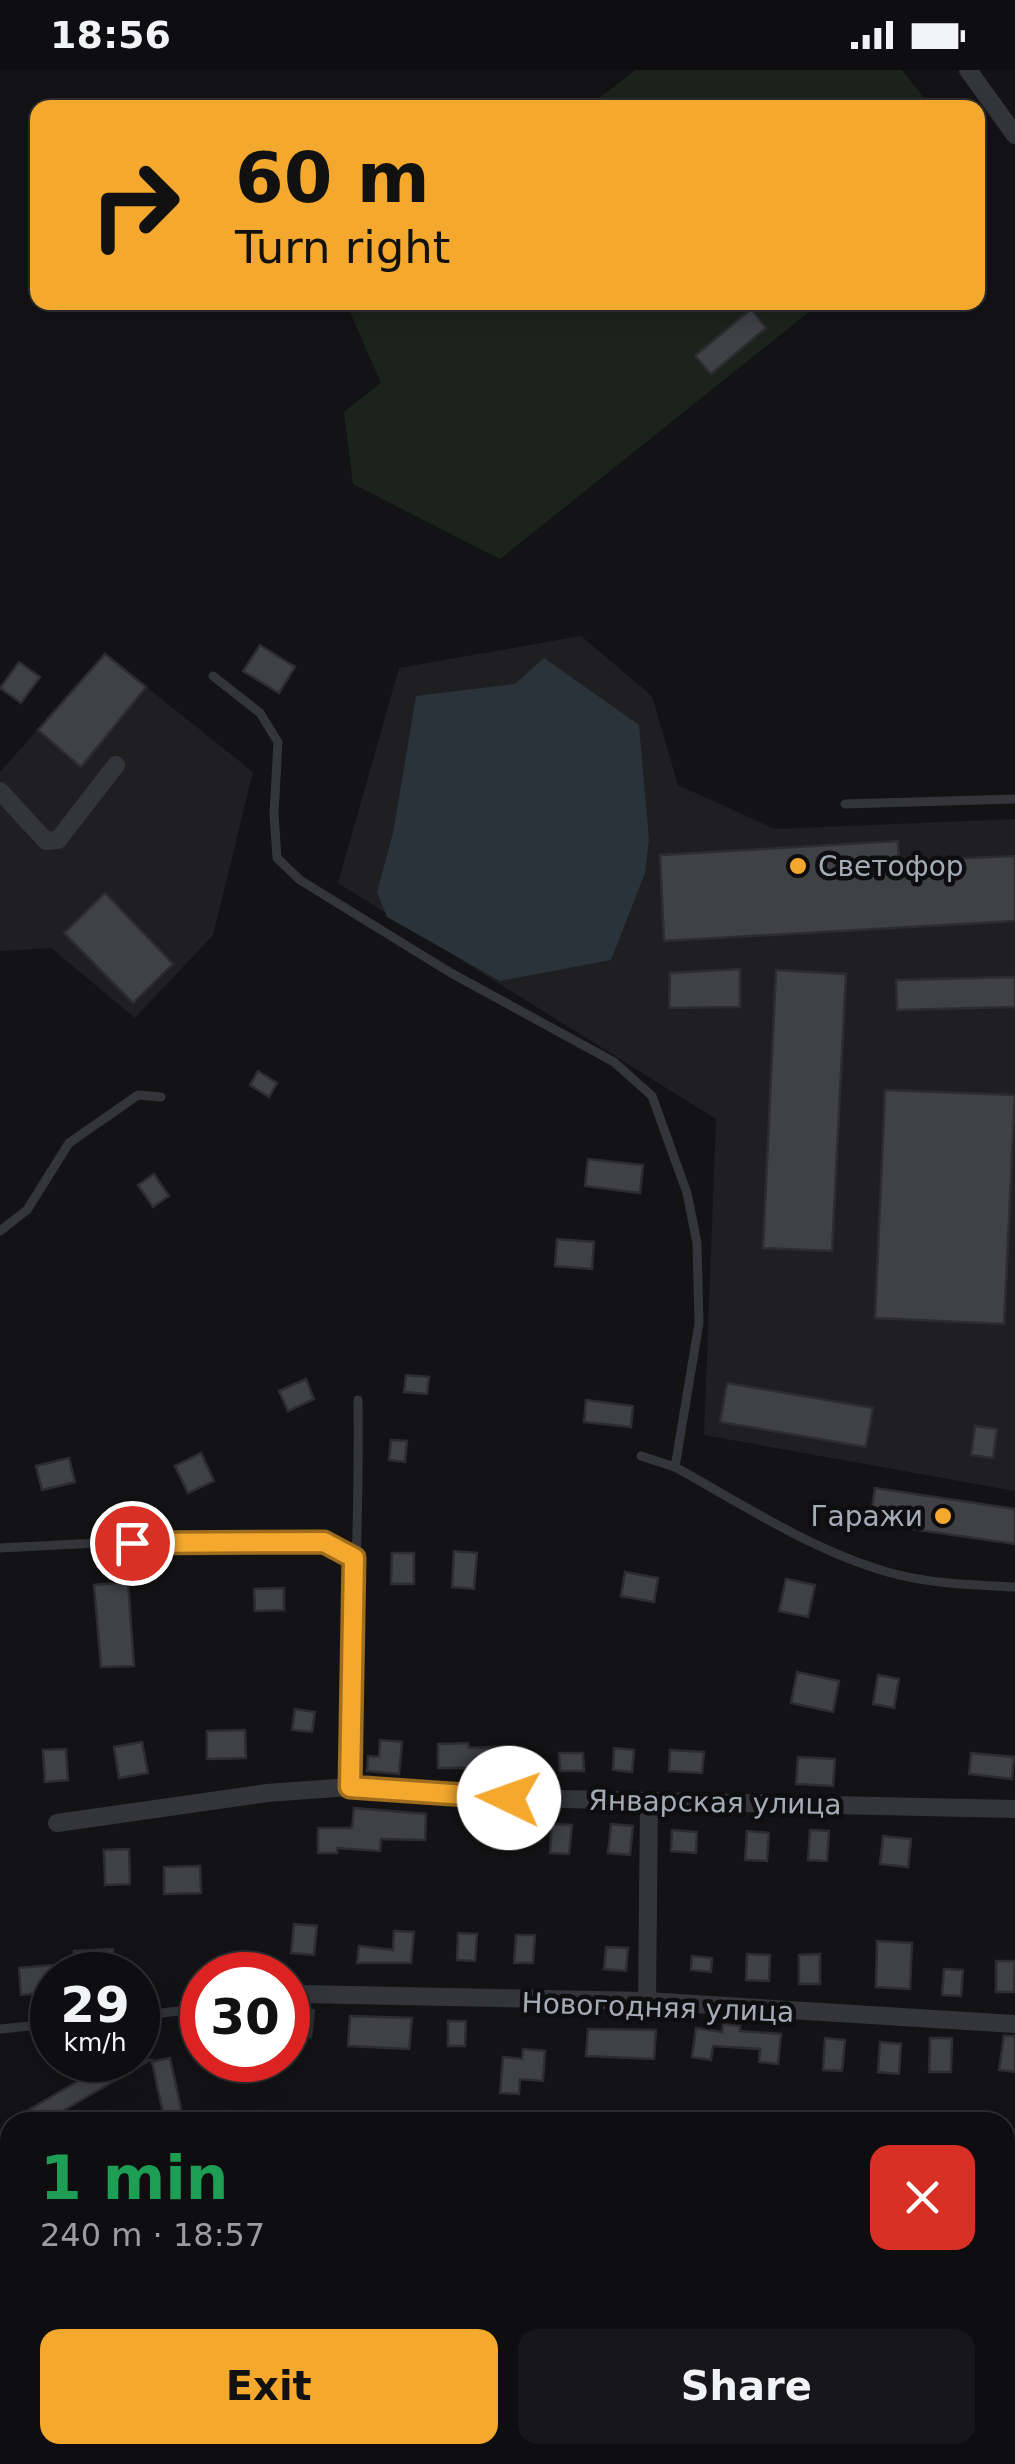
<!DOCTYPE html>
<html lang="en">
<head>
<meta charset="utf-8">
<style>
  body { margin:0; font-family:"DejaVu Sans",sans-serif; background:#171719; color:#f1f3f6; height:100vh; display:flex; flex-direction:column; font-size:38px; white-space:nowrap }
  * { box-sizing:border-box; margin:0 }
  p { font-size:32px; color:#9b9c9f }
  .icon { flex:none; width:55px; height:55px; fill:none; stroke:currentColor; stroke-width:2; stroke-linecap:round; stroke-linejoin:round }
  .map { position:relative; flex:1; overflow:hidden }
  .side { position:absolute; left:0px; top:2042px; width:1015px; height:352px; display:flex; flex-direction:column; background:#0e0e10; border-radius:30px 30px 0 0; box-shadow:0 5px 25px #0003,0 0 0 2px #2e2e30 }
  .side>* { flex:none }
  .hud { position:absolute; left:30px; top:30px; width:955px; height:210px; border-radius:20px; box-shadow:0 5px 25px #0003,0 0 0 2px #2e2e30; background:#f4a82d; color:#111; overflow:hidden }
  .speed { position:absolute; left:30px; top:1882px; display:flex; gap:20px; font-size:50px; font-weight:700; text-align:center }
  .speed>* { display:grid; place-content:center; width:130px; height:130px; border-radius:50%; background:#0e0e10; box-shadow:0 5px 25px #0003,0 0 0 2px #2e2e30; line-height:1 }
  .speed small { font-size:25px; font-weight:400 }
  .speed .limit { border:15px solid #d22; background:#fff; color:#111 }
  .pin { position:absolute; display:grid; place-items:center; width:85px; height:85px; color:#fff; margin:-42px; border:5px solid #fff; border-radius:50%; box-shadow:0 2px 10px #0007 }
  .me { position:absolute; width:110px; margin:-55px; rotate:273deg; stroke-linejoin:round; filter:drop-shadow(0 0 8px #0008) }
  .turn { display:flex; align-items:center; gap:35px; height:210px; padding:0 40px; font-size:45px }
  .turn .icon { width:130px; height:130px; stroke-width:2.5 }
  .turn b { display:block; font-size:70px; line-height:85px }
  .round { display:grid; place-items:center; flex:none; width:105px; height:105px; border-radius:20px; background:#171719 }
  .headline { display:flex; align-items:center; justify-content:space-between; height:170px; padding:0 40px }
  h1 { font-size:60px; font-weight:700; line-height:75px; color:#1e9e55 }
  .primary-button { display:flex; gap:20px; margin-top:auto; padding:20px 40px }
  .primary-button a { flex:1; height:115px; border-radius:20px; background:#f4a82d; color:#111; font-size:40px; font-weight:700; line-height:115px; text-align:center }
  .primary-button a+a { background:#171719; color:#f1f3f6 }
  .status { display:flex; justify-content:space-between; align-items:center; height:70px; padding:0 50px; background:#0e0e10; direction:ltr }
  .status svg { height:28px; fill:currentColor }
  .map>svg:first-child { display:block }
</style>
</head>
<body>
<div class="status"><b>18:56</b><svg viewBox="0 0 49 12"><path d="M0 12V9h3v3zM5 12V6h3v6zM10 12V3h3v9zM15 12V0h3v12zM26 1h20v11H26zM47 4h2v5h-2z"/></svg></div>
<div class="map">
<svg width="1015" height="2394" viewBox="0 0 1015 2394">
  <rect width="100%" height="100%" fill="#131315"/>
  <g fill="#1f1f22">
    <polygon points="581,566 652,626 678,715 775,759 1015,749 1015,1421 704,1365 716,1049 338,813 399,598"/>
    <polygon points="105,584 253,702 213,865 135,948 51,878 0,881 0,702"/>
    <polygon points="1015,2093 1015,2172 1005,2126 1005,2096"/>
  </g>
  <g fill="#1b231c">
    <polygon points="636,0 902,0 931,37 587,37"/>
    <polygon points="346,233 820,233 500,489 353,414 344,342 381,313"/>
  </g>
  <polygon fill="#293339" points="544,588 639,655 649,770 645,803 611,890 500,911 387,847 377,822 393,763 416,626 515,614"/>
  <g fill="#3f4145" stroke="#2d2d31" stroke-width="2.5">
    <polygon points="751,239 766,258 711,304 695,286"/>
    <polygon points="260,575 295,597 279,623 243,601"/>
    <polygon points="105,584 146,617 81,697 38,660"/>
    <polygon points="19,592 40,607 21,633 0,618"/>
    <polygon points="898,771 899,791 1015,786 1015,851 664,871 660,785"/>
    <polygon points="105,823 173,894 133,933 64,863"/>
    <polygon points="740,899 740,937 669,938 670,903"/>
    <polygon points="776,900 846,904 832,1181 763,1178"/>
    <polygon points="1015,907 1015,937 897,940 896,910"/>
    <polygon points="258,1001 277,1013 269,1027 250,1015"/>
    <polygon points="885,1020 1015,1025 1004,1254 875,1248"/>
    <polygon points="588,1089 643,1095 640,1123 585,1116"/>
    <polygon points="154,1104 169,1126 153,1137 138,1115"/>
    <polygon points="557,1169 594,1172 592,1199 555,1196"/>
    <polygon points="406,1305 429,1307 427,1324 404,1322"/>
    <polygon points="306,1309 314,1329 288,1341 279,1321"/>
    <polygon points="727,1313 873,1338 866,1377 720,1352"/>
    <polygon points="586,1330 633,1336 631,1357 584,1352"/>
    <polygon points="975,1356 997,1359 993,1388 971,1385"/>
    <polygon points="391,1370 407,1371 405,1392 389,1390"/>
    <polygon points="201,1383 214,1411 188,1423 175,1396"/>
    <polygon points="69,1388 75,1412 42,1420 36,1396"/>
    <polygon points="875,1418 1015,1439 1015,1474 870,1453"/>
    <polygon points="454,1481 477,1483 474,1519 452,1517"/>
    <polygon points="392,1483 414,1483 414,1514 391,1514"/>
    <polygon points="625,1502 658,1508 654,1532 621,1526"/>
    <polygon points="786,1509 815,1515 808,1547 779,1541"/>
    <polygon points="128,1512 134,1596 101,1597 94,1515"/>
    <polygon points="284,1518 284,1540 255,1541 254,1519"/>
    <polygon points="797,1602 839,1611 833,1642 791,1633"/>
    <polygon points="878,1605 899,1609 894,1638 873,1634"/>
    <polygon points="295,1639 315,1642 312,1662 292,1660"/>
    <polygon points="245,1660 246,1688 207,1689 207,1661"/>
    <polygon points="380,1670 402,1672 399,1704 367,1701 368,1686 379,1687"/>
    <polygon points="142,1672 148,1703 119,1708 114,1677"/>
    <polygon points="468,1673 469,1678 515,1676 516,1698 438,1698 438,1674"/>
    <polygon points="614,1678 634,1680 632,1702 613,1700"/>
    <polygon points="66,1679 68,1710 45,1712 43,1680"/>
    <polygon points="670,1680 704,1682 702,1703 669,1701"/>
    <polygon points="559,1683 583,1683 584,1701 560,1701"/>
    <polygon points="971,1683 1014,1687 1012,1709 969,1704"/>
    <polygon points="798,1687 835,1689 833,1716 796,1714"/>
    <polygon points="354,1738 426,1744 425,1770 381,1769 380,1781 337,1778 337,1783 318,1783 318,1758 352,1758"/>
    <rect x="493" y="1752" width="20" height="26"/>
    <polygon points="552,1754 572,1755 569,1784 550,1783"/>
    <polygon points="611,1754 633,1756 630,1785 608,1783"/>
    <polygon points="672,1760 697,1762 696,1783 671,1781"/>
    <polygon points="810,1760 829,1761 827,1791 808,1790"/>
    <polygon points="747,1761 769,1763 767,1791 745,1790"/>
    <polygon points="883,1766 911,1769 908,1797 880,1794"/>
    <polygon points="129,1779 130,1814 105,1815 104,1780"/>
    <polygon points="200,1796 201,1823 164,1824 164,1797"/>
    <polygon points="294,1854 317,1856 314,1885 291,1883"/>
    <polygon points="394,1861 414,1862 411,1893 357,1893 359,1876 393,1880"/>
    <polygon points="458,1863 477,1864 475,1891 457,1890"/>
    <polygon points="516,1865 535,1865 533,1893 514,1893"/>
    <polygon points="877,1871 912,1873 910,1919 876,1917"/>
    <polygon points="606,1877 628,1878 626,1901 604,1899"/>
    <polygon points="113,1879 114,1905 75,1905 74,1881"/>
    <polygon points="747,1884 770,1885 769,1911 746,1910"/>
    <polygon points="820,1884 820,1914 799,1914 799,1885"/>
    <polygon points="692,1886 712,1888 711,1902 691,1900"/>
    <polygon points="996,1891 1015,1891 1014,1922 996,1922"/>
    <polygon points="52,1895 52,1922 21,1925 19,1898"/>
    <polygon points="944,1899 963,1900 961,1926 942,1925"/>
    <polygon points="296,1938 314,1940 311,1967 292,1964"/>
    <polygon points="350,1946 412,1948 409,1979 348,1976"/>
    <polygon points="448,1951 466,1951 465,1976 448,1976"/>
    <polygon points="723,1954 740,1956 740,1961 781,1964 778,1994 759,1992 760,1979 713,1976 711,1990 692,1987 696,1958 722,1962"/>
    <polygon points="588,1959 656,1960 654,1989 586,1986"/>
    <polygon points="1004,1966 1015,1966 1015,2002 999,2000"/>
    <polygon points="825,1968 845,1970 842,2001 823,2000"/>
    <polygon points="930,1968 952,1968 951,2002 929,2002"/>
    <polygon points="880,1972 901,1974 899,2004 878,2002"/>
    <polygon points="523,1979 545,1981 543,2011 520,2009 519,2024 500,2023 503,1987 522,1989"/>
    <polygon points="170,1988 184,2052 165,2052 152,1992"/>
    <polygon points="114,1990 150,1990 44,2052 8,2052"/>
  </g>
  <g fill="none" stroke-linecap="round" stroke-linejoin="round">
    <g stroke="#34353a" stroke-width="9">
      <path d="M213 606 260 643 278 672 274 744 277 788 300 810 451 903 614 992 652 1026 687 1123 697 1173 699 1253 675 1397C744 1435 814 1482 891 1503 931 1514 974 1515 1015 1517"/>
      <polyline points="845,734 1015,729"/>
      <polyline points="0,1161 27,1140 69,1073 138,1025 161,1027"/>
      <polyline points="641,1386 675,1397"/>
      <polyline points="0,1478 97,1473 324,1472 353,1488"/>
      <path d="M350 1717C352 1588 360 1459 358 1330"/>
      <polyline points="138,1946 202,1938"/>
      <polyline points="0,1959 52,1954"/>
      <polyline points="1005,2246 1015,2283"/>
      <polyline points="417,2385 419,2385"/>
    </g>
    <g stroke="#34353a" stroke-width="18">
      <polyline points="968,0 1015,65"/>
      <polyline points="0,721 46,771 58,770 116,695"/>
      <polyline points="57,1753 267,1723 350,1717 474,1727 1015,1739"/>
      <polyline points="301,1924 647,1931 1015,1954"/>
      <polyline points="647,1931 649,1732"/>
    </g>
  </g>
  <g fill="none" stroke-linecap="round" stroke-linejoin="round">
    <g stroke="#9f6d1d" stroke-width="25">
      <polyline id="route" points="132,1473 324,1472 354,1488 350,1717 509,1728"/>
    </g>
    <use href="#route" stroke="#f4a82d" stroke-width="18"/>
  </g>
  <g fill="#f4a82d" stroke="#0e0e10" stroke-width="4">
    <circle cx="798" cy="796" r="10"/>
    <circle cx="943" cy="1446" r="10"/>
  </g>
  <g text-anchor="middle" stroke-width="9" stroke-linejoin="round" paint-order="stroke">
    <g font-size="28" fill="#a5abb6" stroke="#0e0e10" text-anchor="start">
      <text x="818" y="806">Светофор</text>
      <text x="923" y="1456" text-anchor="end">Гаражи</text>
    </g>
    <g font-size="28" fill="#a5abb6" stroke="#0e0e10">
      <text transform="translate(715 1732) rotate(1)" y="10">Январская улица</text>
      <text transform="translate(658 1937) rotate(2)" y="10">Новогодняя улица</text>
    </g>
  </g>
</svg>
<div class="speed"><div>29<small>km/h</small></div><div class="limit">30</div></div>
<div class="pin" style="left:132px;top:1473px;background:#d93025"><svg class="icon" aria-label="arrive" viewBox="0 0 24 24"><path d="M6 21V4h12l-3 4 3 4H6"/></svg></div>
<svg class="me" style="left:509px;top:1728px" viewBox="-20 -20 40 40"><circle r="19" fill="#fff"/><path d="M0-13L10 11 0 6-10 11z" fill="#f4a82d"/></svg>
<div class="hud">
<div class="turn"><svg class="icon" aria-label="right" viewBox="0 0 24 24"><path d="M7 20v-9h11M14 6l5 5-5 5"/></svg><div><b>60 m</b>Turn right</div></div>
</div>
<section class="side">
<div class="headline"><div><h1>1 min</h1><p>240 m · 18:57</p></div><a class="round" style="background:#d93025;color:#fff"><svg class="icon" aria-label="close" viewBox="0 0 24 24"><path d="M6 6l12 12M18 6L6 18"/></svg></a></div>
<div class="primary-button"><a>Exit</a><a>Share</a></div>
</section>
</div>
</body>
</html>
